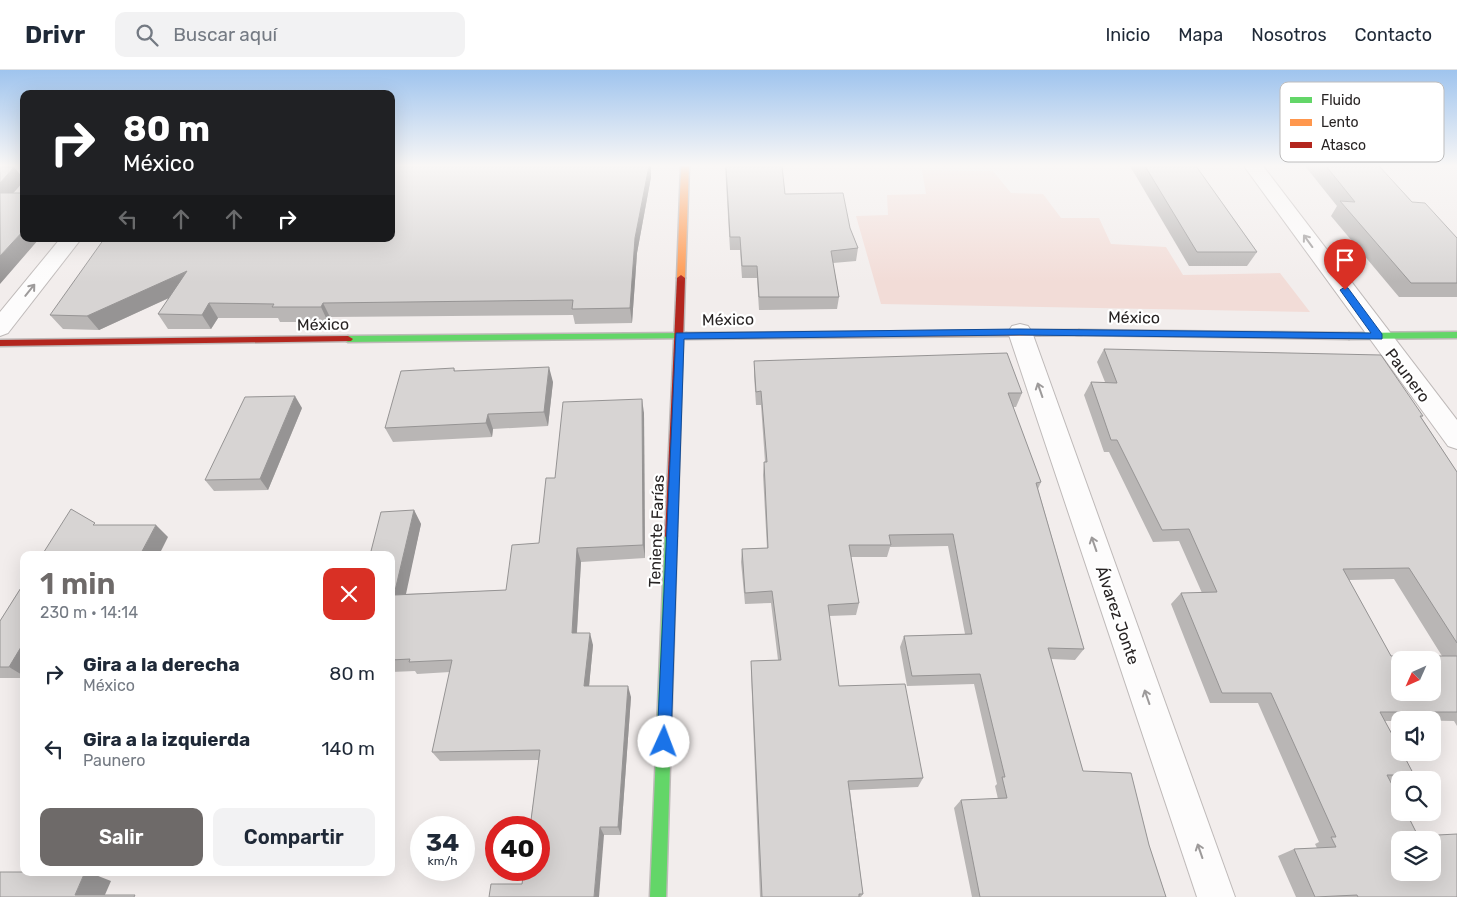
<!DOCTYPE html>
<html lang="es">
<head>
<meta charset="utf-8">
<style>
  body { margin:0; font-family:Rubik,sans-serif; background:#f2f2f3; color:#1f2937; height:100vh; display:flex; flex-direction:column; font-size:19px; white-space:nowrap }
  * { box-sizing:border-box; margin:0 }
  p { font-size:16px; color:#747a83 }
  .icon { flex:none; width:28px; height:28px; fill:none; stroke:currentColor; stroke-width:2; stroke-linecap:round; stroke-linejoin:round }
  .map { position:relative; flex:1; overflow:hidden }
  .panel { position:absolute; left:20px; top:481px; width:375px; height:325px; display:flex; flex-direction:column; background:#fff; border-radius:10px; box-shadow:0 5px 20px #0002 }
  .panel>* { flex:none }
  .guide { position:absolute; left:20px; top:20px; width:375px; height:152px; border-radius:10px; box-shadow:0 5px 20px #0002; background:#202124; color:#fff; overflow:hidden }
  .needle { width:32px; rotate:225deg }
  .buttons { position:absolute; left:1391px; top:581px; display:grid; gap:10px }
  .buttons a { display:grid; place-items:center; width:50px; height:50px; border-radius:10px; background:#fff; box-shadow:0 5px 20px #0002; font-size:25px }
  .speed { position:absolute; left:410px; top:746px; display:flex; gap:10px; font-size:25px; font-weight:700; text-align:center }
  .speed>* { display:grid; place-content:center; width:65px; height:65px; border-radius:50%; background:#fff; box-shadow:0 5px 20px #0002; line-height:1 }
  .speed small { font-size:12px; font-weight:400 }
  .speed .limit { border:8px solid #d22; background:#fff; color:#111 }
  .pin { position:absolute; display:grid; place-items:center; width:42px; height:42px; color:#fff; margin:-51px -21px; border-radius:50% 50% 50% 0; rotate:-45deg; box-shadow:0 0 5px #0007 }
  .pin .icon { rotate:45deg }
  .me { position:absolute; width:55px; margin:-28px; rotate:2deg; stroke-linejoin:round; filter:drop-shadow(0 0 4px #0008) }
  .turn { display:flex; align-items:center; gap:18px; height:105px; padding:0 20px; font-size:22px }
  .turn .icon { width:65px; height:65px; stroke-width:2.5 }
  .turn b { display:block; font-size:35px; line-height:42px }
  .lanes { display:flex; align-items:center; height:48px; padding:0 20px; background:#0003; justify-content:center; gap:25px; direction:ltr }
  .lanes .off { opacity:.35 }
  .round { display:grid; place-items:center; flex:none; width:52px; height:52px; border-radius:10px; background:#f2f2f3 }
  .overview { display:flex; align-items:center; justify-content:space-between; height:85px; padding:0 20px }
  h1 { font-size:30px; font-weight:600; line-height:38px; color:#6e6a69 }
  .action { display:flex; gap:10px; margin-top:auto; padding:10px 20px }
  .action a { flex:1; height:58px; border-radius:10px; background:#6e6a69; color:#fff; font-size:20px; font-weight:600; line-height:58px; text-align:center }
  .action a+a { background:#f2f2f3; color:#1f2937 }
  ul { padding:0; list-style:none }
  li { display:flex; align-items:center; gap:15px; height:75px; padding:0 20px }
  li div { flex:1 }
  li b { display:block; font-size:19px }
  li em { font-style:normal }
  header { display:flex; align-items:center; gap:30px; box-sizing:border-box; height:70px; padding:0 25px; background:#fff; border-bottom:1px solid #e0e1e3 }
  header strong { font-size:24px }
  nav { display:flex; gap:28px; margin-inline-start:auto; font-size:18px }
  .search { width:350px; height:45px; background:#f2f2f3; display:flex; align-items:center; gap:12px; box-sizing:border-box; padding:0 18px; border-radius:10px; color:#747a83; font-size:19px }
  .map>svg:first-child { display:block }
</style>
</head>
<body>
<header>
<strong>Drivr</strong>
<div class="search"><svg class="icon" aria-label="search" viewBox="0 0 24 24"><circle cx="10" cy="10" r="6"/><path d="M15 15l6 6"/></svg>Buscar aquí</div>
<nav><a>Inicio</a><a>Mapa</a><a>Nosotros</a><a>Contacto</a></nav>
</header>
<div class="map">
<svg width="1457" height="827" viewBox="0 0 1457 827">
  <rect width="100%" height="100%" fill="#f2edec"/>
  <polygon fill="#f2dcd7" points="922,100 993,101 1011,123 1043,124 1061,148 1099,148 1111,174 1166,177 1183,205 1280,203 1310,242 881,234 856,146 888,145 887,125 926,124"/>
  <g fill="none" stroke-linecap="round" stroke-linejoin="round">
    <g stroke="#beb9b8" stroke-width="2">
      <g id="street">
        <polygon points="1244,96 1263,96 1457,350 1457,379 1448,376"/>
        <polygon points="60,169 81,169 8,263 0,266 0,242"/>
        <polygon points="1020,254 1028,256 1032,262 1235,827 1197,827 1008,262 1012,256"/>
      </g>
    </g>
    <g stroke="#beb9b8" stroke-width="3">
      <g id="fast">
        <polygon points="1457,262 1457,268 1349,269 1344,266 1349,263"/>
        <polygon points="686,263 689,264 691,266 689,268 348,272 343,269 348,266"/>
        <polygon points="671,461 675,463 677,466 666,827 650,827 665,466 667,463"/>
      </g>
    </g>
    <g stroke="#beb9b8" stroke-width="3">
      <g id="slow">
        <polygon points="681,96 689,96 685,208 681,211 677,208"/>
        <polygon points="1079,260 1084,263 1082,265 686,269 681,266 686,263"/>
      </g>
    </g>
    <g stroke="#beb9b8" stroke-width="3">
      <g id="jam">
        <polygon points="681,205 685,208 677,466 675,469 671,471 667,469 665,466 677,208"/>
        <polygon points="1079,260 1349,263 1354,266 1349,269 1076,265 1074,263"/>
        <polygon points="348,266 353,269 351,271 0,276 0,270"/>
      </g>
    </g>
    <use href="#street" fill="#fdfcfc" fill-rule="evenodd"/>
    <use href="#fast" fill="#63d668" fill-rule="evenodd"/>
    <use href="#slow" fill="#ff974d" fill-rule="evenodd"/>
    <use href="#jam" fill="#b3261e" fill-rule="evenodd"/>
  </g>
  <g fill="#b9b6b5" fill-rule="evenodd">
    <polygon points="391,96 651,96 651,107 637,183 632,253 575,254 573,245 330,247 328,252 280,252 278,248 218,248 211,259 168,259 158,244 169,228 99,260 63,259 50,245"/>
    <polygon points="725,96 782,96 785,124 850,158 858,178 856,191 833,193 839,227 837,239 759,240 757,208 742,208 740,180 730,180"/>
    <polygon points="1130,96 1196,96 1257,182 1247,196 1189,196"/>
    <polygon points="1305,96 1379,96 1412,132 1457,168 1457,227 1399,227 1331,146 1337,136"/>
    <path d="M1104 279 1423 346 1421 347 1457 402V656L1454 651 1400 650V651H1385L1414 705 1403 710H1400V711L1396 713H1391L1418 766 1457 827H1296L1278 786 1294 779 1317 778 1315 774 1319 772 1258 633H1210L1171 534 1181 523H1202L1179 471 1153 472 1109 382H1104L1084 325 1091 312H1105L1097 292ZM1394 509 1442 586H1391L1349 510Z"/>
    <polygon points="754,291 1022,323 1016,337 1013,337 1041,412 1038,419 1084,579 1075,590 1051,589 1083,701 1149,775 1166,827 972,827 954,738 961,730 998,729 995,716 997,714 974,614 907,616 900,577 904,566 965,564 948,476 890,477 887,487 851,487 859,533 856,545 829,546 839,616 923,708 918,717 850,720 863,824 861,827 760,827 751,602 751,591 778,590 771,533 745,534 741,492 742,479 767,478 763,405 764,392 765,392 761,335 756,335 754,305"/>
    <polygon points="454,298 455,301 553,312 548,356 493,359 492,367 393,372 385,358"/>
    <polygon points="302,338 268,420 214,421 205,410"/>
    <polygon points="644,343 645,488 581,492 577,563 593,575 589,616 631,627 621,765 604,765 522,814 539,690 440,691 432,682 450,602 417,604 415,601 391,602 391,485 414,440 421,454 405,524 506,520 539,473 555,408"/>
    <polygon points="24,513 24,608 0,608 0,551"/>
  </g>
  <g fill="#969494">
    <polygon points="649,96 651,96 651,107 637,183 632,253 630,238 635,168"/>
    <polygon points="14,97 24,109 24,111 1,137 0,135 0,113"/>
    <polygon points="24,160 24,169 39,169 0,214 0,186"/>
    <polygon points="187,201 197,215 99,260 87,246"/>
    <polygon points="209,233 218,248 211,259 202,245"/>
    <polygon points="323,233 330,247 328,252 321,237"/>
    <polygon points="549,297 553,312 548,356 544,342"/>
    <polygon points="295,326 302,338 268,420 260,409"/>
    <polygon points="642,329 644,343 645,488 643,475"/>
    <polygon points="488,344 493,359 492,367 486,353"/>
    <polygon points="414,440 421,454 403,538 394,525"/>
    <polygon points="156,455 168,467 159,485 140,485"/>
    <polygon points="577,478 581,492 576,575 572,563"/>
    <polygon points="590,563 593,575 588,627 584,616"/>
    <polygon points="24,572 24,606 9,597"/>
    <polygon points="628,616 631,627 621,765 618,757"/>
    <polygon points="600,757 604,765 599,827 594,827"/>
    <polygon points="85,802 88,802 111,811 104,827 75,825"/>
  </g>
  <g fill="#d7d4d3" stroke="#969494" fill-rule="evenodd">
    <polygon points="391,96 649,96 635,168 630,238 572,239 573,230 323,233 321,237 272,237 274,234 209,233 202,245 158,244 187,201 87,246 50,245 104,169 391,169"/>
    <polygon points="726,96 782,96 785,124 843,123 850,158 858,178 831,181 839,227 759,227 757,196 742,196 740,167 730,167"/>
    <polygon points="1145,96 1196,96 1257,182 1197,182"/>
    <polygon points="1326,96 1379,96 1412,132 1425,133 1457,168 1457,213 1411,213 1340,131 1355,132"/>
    <polygon points="0,97 14,97 0,113"/>
    <polygon points="0,123 24,123 24,160 0,186"/>
    <path d="M1104 279 1381 285 1423 346H1420L1457 402V573L1409 498 1343 499 1391 586H1457V642H1380L1400 679V682H1402L1414 705H1387L1400 730V742H1406L1418 766 1457 764V827H1358L1357 825 1315 827 1294 779 1336 777 1331 767H1336L1271 623H1222L1181 523 1217 522 1189 459 1162 460 1117 370H1111L1091 312 1117 313ZM1400 590H1432V622H1400ZM1400 770H1432V802H1400Z"/>
    <polygon points="1007,283 1022,323 1008,323 1041,412 1036,413 1084,579 1048,578 1083,701 1131,703 1149,775 1166,827 980,827 961,730 1007,728 1002,707 1005,707 980,604 912,606 904,566 972,564 953,464 889,465 891,475 849,475 859,533 828,535 839,616 905,614 923,708 848,711 863,824 859,824 859,827 762,827 751,591 781,590 772,521 745,523 742,479 768,478 764,392 767,392 761,321 756,322 754,291"/>
    <polygon points="549,297 544,342 488,344 486,353 385,358 401,301 454,298 454,301"/>
    <polygon points="295,326 260,409 205,410 245,327"/>
    <polygon points="642,329 643,475 577,478 572,563 590,563 584,616 628,616 618,757 600,757 594,827 489,827 491,814 522,814 524,800 539,800 539,758 530,758 540,680 432,682 452,590 409,592 410,589 391,590 391,485 370,485 381,442 414,440 394,525 506,520 512,475 539,473 546,408 555,408 563,332"/>
    <polygon points="71,439 95,453 93,455 156,455 140,485 42,485"/>
    <polygon points="24,513 24,572 9,597 0,597 0,551"/>
    <polygon points="0,802 85,802 75,825 135,825 134,827 0,827"/>
  </g>
  <defs><path id="oneway-shaft" d="M-6 0H5M1.5-3L5.5 0L1.5 3" fill="none" stroke-width="1.6" stroke-linecap="round" stroke-linejoin="round" transform="scale(1.25)"/></defs>
  <g stroke="#9d9a9a">
    <use href="#oneway-shaft" transform="translate(1308 171) rotate(-126)"/>
    <use href="#oneway-shaft" transform="translate(30 220) rotate(-51)"/>
    <use href="#oneway-shaft" transform="translate(1040 320) rotate(-109)"/>
    <use href="#oneway-shaft" transform="translate(1094 474) rotate(-109)"/>
    <use href="#oneway-shaft" transform="translate(1147 627) rotate(-109)"/>
    <use href="#oneway-shaft" transform="translate(1200 781) rotate(-109)"/>
  </g>
  <linearGradient id="sky" x2="0" y2="1"><stop stop-color="#9fc4ee"/><stop offset="0.45" stop-color="#f9f7f6"/><stop offset="1" stop-color="#f9f7f6" stop-opacity="0"/></linearGradient>
  <rect width="1457" height="212" fill="url(#sky)"/>
  <polygon fill="#1a73e8" stroke="#114b97" points="1345,217 1348,218 1382,264 1382,269 1020,265 684,269 671,672 669,677 664,679 659,677 657,672 676,263 1020,259 1371,263 1340,220"/>
  <g text-anchor="middle" stroke-width="4.5" stroke-linejoin="round" paint-order="stroke">
    <g font-size="16" fill="#272323" stroke="#fff">
      <text transform="translate(1134 247) rotate(1)" y="6">México</text>
      <text transform="translate(728 249) rotate(-1)" y="6">México</text>
      <text transform="translate(323 254) rotate(-1)" y="6">México</text>
      <text transform="translate(1408 305) rotate(53)" y="6">Paunero</text>
      <text transform="translate(656 461) rotate(-88)" y="6">Teniente Farías</text>
      <text transform="translate(1118 545) rotate(71)" y="6">Álvarez Jonte</text>
    </g>
  </g>
  <rect x="1280" y="12" width="164" height="80" rx="8" fill="#fff" stroke="#bebdbd" stroke-width="1"/>
  <rect x="1290" y="27" width="22" height="6" fill="#63d668"/>
  <rect x="1290" y="49" width="22" height="7" fill="#ff974d"/>
  <rect x="1290" y="72" width="22" height="6" fill="#b3261e"/>
  <g font-size="14" fill="#272323">
    <text x="1321" y="35">Fluido</text>
    <text x="1321" y="57">Lento</text>
    <text x="1321" y="80">Atasco</text>
  </g>
</svg>
<div class="buttons">
<a><svg class="needle" viewBox="-14 -14 28 28"><path d="M0-13l5 13h-10z" fill="#e53935"/><path d="M0 13l5-13h-10z" fill="#747a83"/></svg></a>
<a><svg class="icon" aria-label="sound" viewBox="0 0 24 24"><path d="M4 9h4l5-4v14l-5-4H4zM17 9q2 3 0 6"/></svg></a>
<a><svg class="icon" aria-label="search" viewBox="0 0 24 24"><circle cx="10" cy="10" r="6"/><path d="M15 15l6 6"/></svg></a>
<a><svg class="icon" aria-label="layers" viewBox="0 0 24 24"><path d="M12 4l9 5-9 5-9-5zM3 14l9 5 9-5"/></svg></a>
</div>
<div class="speed"><div>34<small>km/h</small></div><div class="limit">40</div></div>
<div class="pin" style="left:1345px;top:220px;background:#d93025"><svg class="icon" aria-label="arrive" viewBox="0 0 24 24"><path d="M6 21V4h12l-3 4 3 4H6"/></svg></div>
<svg class="me" style="left:664px;top:672px" viewBox="-20 -20 40 40"><circle r="19" fill="#fff"/><path d="M0-13L10 11 0 6-10 11z" fill="#1a73e8"/></svg>
<div class="guide">
<div class="turn"><svg class="icon" aria-label="right" viewBox="0 0 24 24"><path d="M7 20v-9h11M14 6l5 5-5 5"/></svg><div><b>80 m</b>México</div></div>
<div class="lanes"><svg class="icon off" aria-label="left" viewBox="0 0 24 24"><path d="M17 20v-9H6M10 6l-5 5 5 5"/></svg><svg class="icon off" aria-label="ahead" viewBox="0 0 24 24"><path d="M12 20V5M6 11l6-6 6 6"/></svg><svg class="icon off" aria-label="ahead" viewBox="0 0 24 24"><path d="M12 20V5M6 11l6-6 6 6"/></svg><svg class="icon" aria-label="right" viewBox="0 0 24 24"><path d="M7 20v-9h11M14 6l5 5-5 5"/></svg></div>
</div>
<section class="panel">
<div class="overview"><div><h1>1 min</h1><p>230 m · 14:14</p></div><a class="round" style="background:#d93025;color:#fff"><svg class="icon" aria-label="close" viewBox="0 0 24 24"><path d="M6 6l12 12M18 6L6 18"/></svg></a></div>
<ul>
<li><svg class="icon" aria-label="right" viewBox="0 0 24 24"><path d="M7 20v-9h11M14 6l5 5-5 5"/></svg><div><b>Gira a la derecha</b><p>México</p></div><em>80 m</em></li>
<li><svg class="icon" aria-label="left" viewBox="0 0 24 24"><path d="M17 20v-9H6M10 6l-5 5 5 5"/></svg><div><b>Gira a la izquierda</b><p>Paunero</p></div><em>140 m</em></li>
</ul>
<div class="action"><a>Salir</a><a>Compartir</a></div>
</section>
</div>
</body>
</html>
